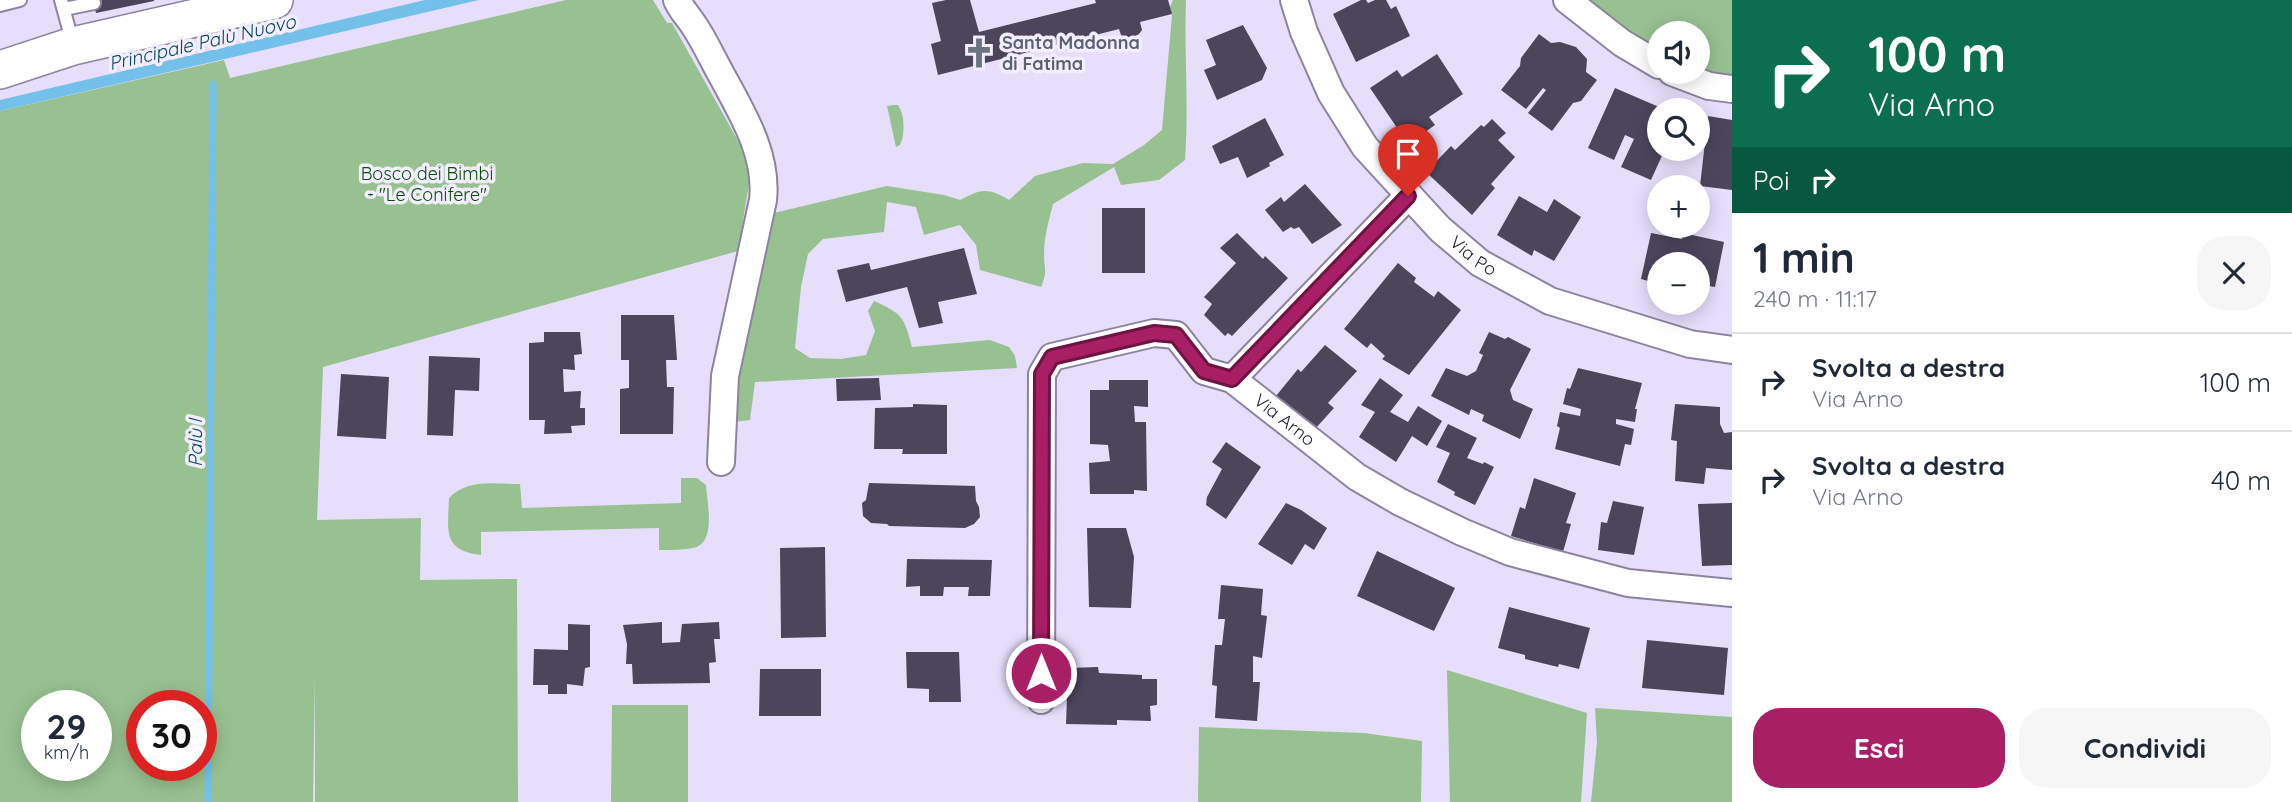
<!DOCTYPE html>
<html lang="it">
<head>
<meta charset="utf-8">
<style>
  body { margin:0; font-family:Quicksand,sans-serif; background:#f6f6f7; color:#1f2937; height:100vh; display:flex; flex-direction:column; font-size:26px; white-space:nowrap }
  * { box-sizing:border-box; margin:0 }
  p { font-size:23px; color:#747a83 }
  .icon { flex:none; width:38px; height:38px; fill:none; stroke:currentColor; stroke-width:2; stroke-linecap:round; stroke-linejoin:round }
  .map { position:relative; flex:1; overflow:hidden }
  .drawer { display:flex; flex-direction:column; background:#fff; width:560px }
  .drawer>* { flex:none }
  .hud { background:#0b6e4f; color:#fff; overflow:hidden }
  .buttons { position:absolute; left:1647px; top:21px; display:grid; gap:14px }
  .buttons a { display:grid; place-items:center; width:63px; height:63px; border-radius:50%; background:#fff; box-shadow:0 4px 18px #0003; font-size:35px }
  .speed { position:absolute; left:21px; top:690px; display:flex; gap:14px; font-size:35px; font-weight:700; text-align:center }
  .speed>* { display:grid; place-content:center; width:91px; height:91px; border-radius:50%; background:#fff; box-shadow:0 4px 18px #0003; line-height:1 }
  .speed small { font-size:18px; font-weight:400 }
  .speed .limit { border:10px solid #d22; background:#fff; color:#111 }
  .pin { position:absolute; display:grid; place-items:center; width:60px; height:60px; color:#fff; margin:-72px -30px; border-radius:50% 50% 50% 0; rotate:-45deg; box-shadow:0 0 7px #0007 }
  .pin .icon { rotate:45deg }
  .me { position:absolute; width:77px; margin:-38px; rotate:0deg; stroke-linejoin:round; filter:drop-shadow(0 0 5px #0008) }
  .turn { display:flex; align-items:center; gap:24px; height:147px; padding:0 21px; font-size:32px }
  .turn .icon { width:91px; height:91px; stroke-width:2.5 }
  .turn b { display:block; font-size:49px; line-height:60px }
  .then { display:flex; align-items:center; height:66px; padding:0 21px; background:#0003; gap:14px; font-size:26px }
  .round { display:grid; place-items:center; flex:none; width:74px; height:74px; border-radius:28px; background:#f6f6f7 }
  .head { display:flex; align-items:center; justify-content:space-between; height:119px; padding:0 21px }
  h1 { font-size:42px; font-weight:800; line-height:52px }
  .cta { display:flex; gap:14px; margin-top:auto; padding:14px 21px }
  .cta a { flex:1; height:80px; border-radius:28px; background:#a81f66; color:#fff; font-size:28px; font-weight:800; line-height:80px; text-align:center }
  .cta a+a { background:#f6f6f7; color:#1f2937 }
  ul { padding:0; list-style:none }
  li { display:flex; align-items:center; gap:21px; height:98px; padding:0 21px; border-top:2px solid #e0e1e3 }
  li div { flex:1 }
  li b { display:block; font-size:26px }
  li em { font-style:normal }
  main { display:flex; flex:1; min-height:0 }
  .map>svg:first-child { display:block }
</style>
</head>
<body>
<main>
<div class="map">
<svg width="1732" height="802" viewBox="0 0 1732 802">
  <rect width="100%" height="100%" fill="#e6defb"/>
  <g fill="#98c191" fill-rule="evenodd">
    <path d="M566 0H653L667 23H672L741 146 747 161 750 178 738 251 323 367 317 520 421 518 420 580 517 579 518 802H315V677L313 802H0V111L224 60 230 78ZM37 705H96V765H37ZM142 705H201V765H142Z"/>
    <path d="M1173 0H1186C1184 53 1189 106 1185 160L1159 180 1121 185 1114 167 1053 204C1049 220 1044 237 1044 254 1044 270 1048 271 1041 287L980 270 976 245 960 225 924 235 916 207 887 202 884 232 823 239 808 254 801 287 795 348 810 358 841 359 866 355 875 331 868 311 874 301C903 314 904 317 912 347L990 340 1009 347 1015 356 1017 368 755 382 750 420 733 422 736 359 774 213 887 186 944 195 960 200C981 189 988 187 1009 200L1035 176 1083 163 1113 164 1144 145 1162 130 1172 15 1169 9Z"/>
    <polygon points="1582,0 1732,0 1732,79 1698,71 1698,33 1659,33 1659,54"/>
    <path d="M893 105H898C905 115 905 135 900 145L896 147 887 106Z"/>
    <path d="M681 478H697L706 485C707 503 717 543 693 548 682 550 670 550 659 550V528L481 532V555C442 550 448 531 449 498 468 478 495 484 520 484L522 508 681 503Z"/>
    <polygon points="1447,670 1587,713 1581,802 1450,802"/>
    <polygon points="612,705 688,705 688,802 611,802"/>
    <polygon points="1595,708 1732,717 1732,802 1591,802 1597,742"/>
    <polygon points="1199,727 1364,733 1422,741 1421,802 1198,802"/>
  </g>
  <polygon fill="#73c0ea" points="425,0 479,0 0,111 0,100"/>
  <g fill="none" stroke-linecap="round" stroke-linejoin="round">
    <polyline stroke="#73c0ea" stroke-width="7" points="208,802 213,84"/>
  </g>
  <g fill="#4c455c">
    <polygon points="93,0 154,0 154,1 96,13"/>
    <polygon points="946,0 970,0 979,32 1096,3 1095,0 1168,0 1172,14 1140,22 1142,30 1139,34 1130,39 1121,35 1119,29 938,75 931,44 941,41 932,3"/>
    <polygon points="1361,0 1366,0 1368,3 1375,0 1386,0 1391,9 1396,6 1410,36 1356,62 1333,14"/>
    <polygon points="1243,25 1267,68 1262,80 1217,100 1204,70 1216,65 1206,40"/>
    <polygon points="1539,34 1551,43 1560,42 1576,47 1587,59 1586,72 1597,80 1581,101 1573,103 1552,131 1528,113 1546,90 1543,88 1526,109 1501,90 1520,66 1521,58"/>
    <polygon points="1437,54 1463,94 1429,117 1435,125 1408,144 1370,88 1397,70 1402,77"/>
    <polygon points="1615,88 1666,110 1659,110 1659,149 1665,149 1651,180 1621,167 1634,139 1625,135 1614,160 1588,148"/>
    <polygon points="1708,116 1732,120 1732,190 1700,186"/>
    <polygon points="1265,118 1284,155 1269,163 1270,166 1247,178 1238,157 1220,164 1212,146"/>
    <polygon points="1492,119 1506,133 1498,140 1515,157 1491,184 1495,188 1472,215 1426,172 1451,146 1455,150 1481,125 1484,127"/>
    <polygon points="1305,184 1342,225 1312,244 1299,227 1294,229 1291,227 1283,232 1265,210 1281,197 1284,202"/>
    <polygon points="1519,196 1547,212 1554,199 1581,217 1554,261 1534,250 1532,256 1497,235"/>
    <rect x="1102" y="208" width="43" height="65"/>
    <polygon points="1237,233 1263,259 1265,256 1288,278 1232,336 1228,333 1225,336 1204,315 1212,304 1204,297 1236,263 1220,248"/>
    <polygon points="1651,233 1682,239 1683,233 1724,242 1715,287 1698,284 1698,264 1659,264 1659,284 1641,279"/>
    <polygon points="964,248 977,294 938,302 943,323 919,328 907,287 846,302 837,270 869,263 871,270"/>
    <polygon points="1398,263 1416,278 1414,282 1434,297 1438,291 1461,310 1409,375 1382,359 1385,356 1371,343 1367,348 1344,329"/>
    <polygon points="621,315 674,315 677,360 666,360 667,387 674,387 673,434 620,434 620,389 629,388 629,360 621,360"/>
    <polygon points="544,332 580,332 582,354 574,355 575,370 563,369 564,392 581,391 580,408 585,408 585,425 571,426 572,433 544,434 545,420 529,420 529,343 544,342"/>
    <polygon points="1489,332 1505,339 1508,337 1531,349 1510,390 1513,400 1533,409 1520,439 1482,421 1484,415 1471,409 1469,415 1431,396 1446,368 1467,376 1476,371 1483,355 1479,353"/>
    <polygon points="1325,345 1357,371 1328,403 1334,408 1315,429 1276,396 1298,369 1301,372"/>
    <polygon points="429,356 480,358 479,391 455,390 453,436 427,435"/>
    <polygon points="1578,368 1642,383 1635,409 1637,409 1635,422 1616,419 1616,424 1634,429 1631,445 1625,444 1620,466 1555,449 1560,428 1557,426 1560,412 1580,416 1581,409 1563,404 1567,388 1570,389"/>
    <polygon points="341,374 389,377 386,439 337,436"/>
    <polygon points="879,378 881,400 837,401 836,379"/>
    <polygon points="1380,378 1403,395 1390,412 1408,422 1418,406 1442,421 1427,446 1412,436 1396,462 1359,437 1375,412 1361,405"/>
    <polygon points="1109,380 1148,380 1148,407 1134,406 1135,422 1146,422 1147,491 1134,490 1134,494 1090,494 1089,463 1110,461 1108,445 1090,444 1090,390 1109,390"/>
    <polygon points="913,404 947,405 947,454 902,454 903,449 874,449 875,408 913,407"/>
    <polygon points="1675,404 1720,407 1720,424 1724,433 1732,432 1732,470 1706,468 1704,484 1675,481 1677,441 1671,440"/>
    <polygon points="1448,424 1477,438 1467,458 1483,464 1484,462 1494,467 1475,505 1454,495 1455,492 1437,482 1450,453 1436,447"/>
    <polygon points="1226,442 1261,467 1226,519 1206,505 1207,497 1222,469 1212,462"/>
    <polygon points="1534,478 1576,493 1566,523 1571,524 1563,552 1511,536 1520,507 1525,509"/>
    <polygon points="869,483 975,486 976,501 979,507 980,517 974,524 965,528 889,526 887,524 871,523 863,516 862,503 866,500"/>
    <polygon points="1613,501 1644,507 1634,555 1598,550 1601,522 1607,523"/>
    <polygon points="1286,503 1301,510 1327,528 1314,550 1305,544 1292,565 1258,544"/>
    <polygon points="1732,503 1732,565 1702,566 1698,504"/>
    <polygon points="1087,528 1126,528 1134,557 1131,608 1089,607"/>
    <polygon points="825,547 826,637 781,638 780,548"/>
    <polygon points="1377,551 1455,588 1434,631 1357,596"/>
    <polygon points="907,559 992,560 990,596 968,596 969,587 944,587 943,596 920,596 920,586 906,587"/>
    <polygon points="1221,585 1263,589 1261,615 1267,616 1262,658 1253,656 1253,682 1260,682 1257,721 1215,718 1217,686 1212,685 1215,645 1222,645 1225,619 1218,619"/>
    <polygon points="1509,607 1590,628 1579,669 1559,664 1558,667 1525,659 1525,655 1498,648"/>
    <polygon points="662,622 662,643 680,642 682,624 719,622 720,639 714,639 716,662 709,663 710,683 633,684 632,664 626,664 627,644 623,625"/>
    <polygon points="568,624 590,625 590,667 585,668 583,686 567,684 567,694 548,694 548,685 533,685 534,649 568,650"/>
    <polygon points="1647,640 1728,648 1724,695 1642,688"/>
    <polygon points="906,652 959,652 961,702 929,702 929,689 907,688"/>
    <polygon points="1098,667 1099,673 1142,675 1142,679 1157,679 1157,705 1150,706 1151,721 1117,720 1117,725 1066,724 1068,668"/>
    <polygon points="760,669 821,669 821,716 759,716"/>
  </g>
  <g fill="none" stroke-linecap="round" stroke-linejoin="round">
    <g stroke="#8c849f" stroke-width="16">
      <g id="lane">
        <polyline points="61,0 73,44"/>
        <polyline points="0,5 20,0"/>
        <polyline points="64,9 94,3"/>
      </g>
    </g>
    <g stroke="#8c849f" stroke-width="30">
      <g id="street">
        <path d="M677 0C682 11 689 17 695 27 705 42 712 58 721 74 742 113 768 154 763 200L725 376 721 462"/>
        <path id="s1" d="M1294 0 1304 32 1331 93 1365 147 1440 229 1480 263 1550 301 1690 344 1732 350"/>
        <polyline points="1567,0 1622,43 1659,65"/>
        <polyline points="1672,72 1709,86 1732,89"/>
        <polyline points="1232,379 1408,196"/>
        <path id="s2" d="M1041 700 1042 374 1052 357 1154 333 1176 335 1204 371 1232 379 1357 477 1400 502 1462 532 1510 552 1628 583 1732 593"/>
      </g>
    </g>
    <g stroke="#8c849f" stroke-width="40">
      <polyline id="secondary" points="0,70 73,46 274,0"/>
    </g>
    <use href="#lane" stroke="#fff" stroke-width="12"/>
    <use href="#street" stroke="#fff" stroke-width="26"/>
    <use href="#secondary" stroke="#fff" stroke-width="37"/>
  </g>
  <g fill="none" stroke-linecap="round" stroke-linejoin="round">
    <g stroke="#6d1442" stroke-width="18">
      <polyline id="route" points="1041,673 1042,374 1052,357 1154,333 1176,335 1204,371 1232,379 1408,196"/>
    </g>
    <use href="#route" stroke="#a81f66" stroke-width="12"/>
  </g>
  <defs>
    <g id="church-bare" transform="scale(2.415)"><path d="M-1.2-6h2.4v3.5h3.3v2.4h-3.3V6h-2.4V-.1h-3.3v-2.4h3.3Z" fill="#6b7280" stroke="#f2edff" stroke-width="2.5" paint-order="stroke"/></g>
  </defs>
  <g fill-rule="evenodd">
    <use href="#church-bare" x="979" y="53"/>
  </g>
  <g text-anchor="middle" stroke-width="7" stroke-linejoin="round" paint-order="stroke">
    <g font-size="18" font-weight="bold" fill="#5b616d" stroke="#f2edff" text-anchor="start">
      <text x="1002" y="49">Santa Madonna<tspan x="1002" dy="21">di Fatima</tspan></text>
    </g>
    <g font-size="18" fill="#075000" stroke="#f2edff">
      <text x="427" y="180">Bosco dei Bimbi<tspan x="427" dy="21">- "Le Conifere"</tspan></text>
    </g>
    <g font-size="18" fill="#24212c" stroke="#f2edff">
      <text dy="6" stroke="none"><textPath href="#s1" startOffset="318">Via Po</textPath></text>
      <text dy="6" stroke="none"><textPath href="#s2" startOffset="614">Via Arno</textPath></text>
    </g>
    <g font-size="19" font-style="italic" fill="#014561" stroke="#f2edff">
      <text transform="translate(202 42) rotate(-13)" y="7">Principale Palù Nuovo</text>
      <text transform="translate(195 443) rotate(-90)" y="7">Palù I</text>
    </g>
  </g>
</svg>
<div class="buttons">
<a><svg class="icon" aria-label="sound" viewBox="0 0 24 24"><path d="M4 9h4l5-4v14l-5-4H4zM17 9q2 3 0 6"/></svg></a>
<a><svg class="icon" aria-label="search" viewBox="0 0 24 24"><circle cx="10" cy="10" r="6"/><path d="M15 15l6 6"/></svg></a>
<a>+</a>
<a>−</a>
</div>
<div class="speed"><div>29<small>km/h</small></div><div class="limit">30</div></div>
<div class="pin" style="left:1408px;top:196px;background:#d93025"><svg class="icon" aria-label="arrive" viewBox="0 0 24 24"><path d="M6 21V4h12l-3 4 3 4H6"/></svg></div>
<svg class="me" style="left:1041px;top:673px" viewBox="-20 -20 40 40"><circle r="17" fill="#a81f66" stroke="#fff" stroke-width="3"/><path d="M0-11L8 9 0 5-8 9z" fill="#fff"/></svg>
</div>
<section class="drawer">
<div class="hud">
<div class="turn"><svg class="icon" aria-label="right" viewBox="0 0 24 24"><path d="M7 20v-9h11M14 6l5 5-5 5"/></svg><div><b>100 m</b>Via Arno</div></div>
<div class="then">Poi<svg class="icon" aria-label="right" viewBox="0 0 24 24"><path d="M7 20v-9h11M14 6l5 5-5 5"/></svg></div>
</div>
<div class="head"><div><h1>1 min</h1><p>240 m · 11:17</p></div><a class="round"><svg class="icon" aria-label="close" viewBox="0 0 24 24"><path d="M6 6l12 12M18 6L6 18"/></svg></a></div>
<ul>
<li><svg class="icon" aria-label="right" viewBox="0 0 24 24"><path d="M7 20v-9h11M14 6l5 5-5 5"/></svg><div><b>Svolta a destra</b><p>Via Arno</p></div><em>100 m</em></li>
<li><svg class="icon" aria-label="right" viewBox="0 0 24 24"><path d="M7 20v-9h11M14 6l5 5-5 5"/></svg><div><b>Svolta a destra</b><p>Via Arno</p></div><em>40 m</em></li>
</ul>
<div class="cta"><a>Esci</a><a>Condividi</a></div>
</section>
</main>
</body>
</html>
